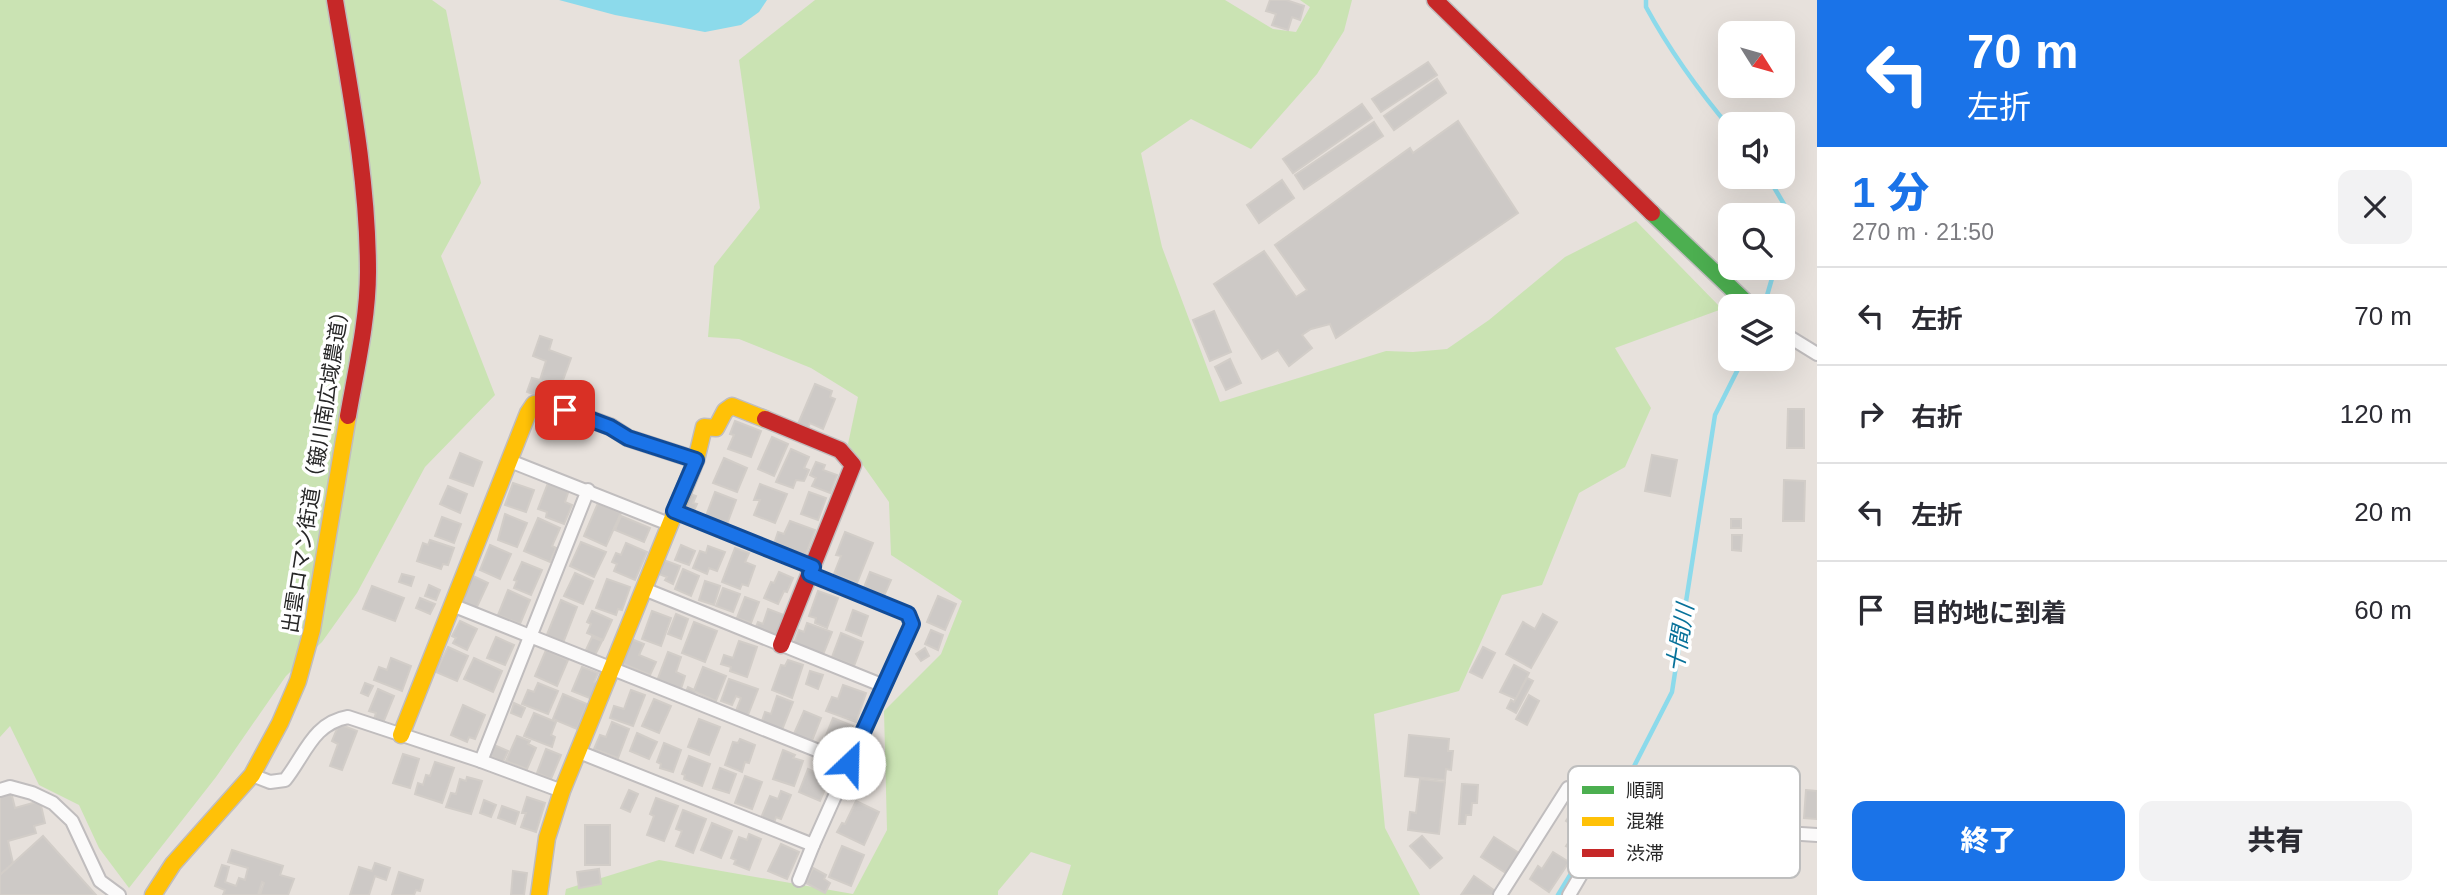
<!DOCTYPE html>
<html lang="ja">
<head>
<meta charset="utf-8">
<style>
  body { margin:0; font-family:Helvetica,"Noto Sans JP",sans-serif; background:#f2f2f3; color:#2b2b33; height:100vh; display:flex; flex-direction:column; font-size:26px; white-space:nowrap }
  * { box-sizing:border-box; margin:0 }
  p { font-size:23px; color:#7c7c81 }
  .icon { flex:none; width:38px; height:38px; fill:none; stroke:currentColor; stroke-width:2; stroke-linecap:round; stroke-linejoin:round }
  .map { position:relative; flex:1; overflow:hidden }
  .details { display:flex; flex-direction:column; background:#fff; width:630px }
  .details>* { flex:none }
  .top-card { background:#1a73e8; color:#fff; overflow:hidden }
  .needle { width:46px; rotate:127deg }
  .controls { position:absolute; left:1718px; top:21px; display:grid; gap:14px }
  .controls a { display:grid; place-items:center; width:77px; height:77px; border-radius:14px; background:#fff; box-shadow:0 7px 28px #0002; font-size:35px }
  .pin { position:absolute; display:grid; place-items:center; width:60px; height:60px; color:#fff; margin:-30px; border-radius:14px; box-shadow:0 4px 10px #0006 }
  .me { position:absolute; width:77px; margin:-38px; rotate:24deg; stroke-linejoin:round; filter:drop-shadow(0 0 5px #0008) }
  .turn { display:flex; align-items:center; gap:24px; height:147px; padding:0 35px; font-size:32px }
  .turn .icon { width:91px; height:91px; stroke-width:2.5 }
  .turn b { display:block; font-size:49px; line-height:60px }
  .round { display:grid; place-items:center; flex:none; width:74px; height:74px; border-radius:14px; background:#f2f2f3 }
  .overview { display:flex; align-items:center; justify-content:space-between; height:119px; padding:0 35px }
  h1 { font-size:42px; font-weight:800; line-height:52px; color:#1a73e8 }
  .primary-button { display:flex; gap:14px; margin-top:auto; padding:14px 35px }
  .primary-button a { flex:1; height:80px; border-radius:14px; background:#1a73e8; color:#fff; font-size:28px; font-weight:800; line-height:80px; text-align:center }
  .primary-button a+a { background:#f2f2f3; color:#2b2b33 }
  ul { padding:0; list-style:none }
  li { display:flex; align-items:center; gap:21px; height:98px; padding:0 35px; border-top:2px solid #e1e1e2 }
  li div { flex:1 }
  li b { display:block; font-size:26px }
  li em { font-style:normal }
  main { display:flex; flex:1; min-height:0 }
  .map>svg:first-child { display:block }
</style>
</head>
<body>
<main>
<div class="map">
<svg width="1817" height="895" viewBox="0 0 1817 895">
  <rect width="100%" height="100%" fill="#e7e1dc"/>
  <g fill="#cae3b3">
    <polygon points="0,0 432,0 446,10 481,183 441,256 495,395 425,467 357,593 322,642 286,676 216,777 129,888 99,848 79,805 39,785 10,726 0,737"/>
    <polygon points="815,0 1225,0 1273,29 1296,32 1310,7 1300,0 1352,0 1344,31 1317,74 1251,149 1191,119 1141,153 1162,247 1220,402 1386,351 1413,352 1447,349 1489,320 1565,257 1636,221 1722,309 1615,348 1651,408 1625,467 1579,493 1542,585 1502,595 1459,691 1374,714 1385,828 1420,895 1062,895 1071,865 1031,852 998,891 998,895 565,895 566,889 659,860 853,894 887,830 884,711 941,654 962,601 891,555 889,502 848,444 858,397 811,368 739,339 708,337 714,266 760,208 739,60"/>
  </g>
  <polygon fill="#8cdaeb" points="559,0 767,0 759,12 741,25 705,32 615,15"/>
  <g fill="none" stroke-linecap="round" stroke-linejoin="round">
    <g stroke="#8cdaeb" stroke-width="4.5">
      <path d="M1646 0V7C1670 51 1698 90 1731 129"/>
      <polyline points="1768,177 1785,206 1783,242"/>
      <polyline points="1764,306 1775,268"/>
      <polyline points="1558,895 1623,788 1672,692 1715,415 1743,359"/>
    </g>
  </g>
  <g fill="#cdc9c6" stroke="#d2cdc8" stroke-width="2">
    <polygon points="1270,0 1286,0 1304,6 1300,20 1292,17 1288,30 1272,25 1276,14 1266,11"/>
    <polygon points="1428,62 1437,75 1381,112 1372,99"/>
    <polygon points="1437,79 1446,93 1394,130 1384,116"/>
    <polygon points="1362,104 1372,118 1293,173 1283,159"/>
    <polygon points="1458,121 1518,213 1336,338 1330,324 1311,329 1302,335 1312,348 1289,366 1278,350 1262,359 1214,284 1264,251 1296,297 1307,290 1275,245 1410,148 1413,153"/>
    <polygon points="1374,122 1383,136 1304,189 1295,175"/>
    <polygon points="1282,180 1294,198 1259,223 1247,205"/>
    <polygon points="1214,311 1231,352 1210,361 1193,320"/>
    <polygon points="540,336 552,340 549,350 571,358 555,402 527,392 532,378 540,380 546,361 533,356"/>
    <polygon points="1230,359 1241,383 1226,390 1215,367"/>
    <polygon points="815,384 832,391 830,397 835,399 823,429 810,423 808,428 798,424"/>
    <polygon points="1788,409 1804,409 1804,448 1787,448"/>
    <polygon points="735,421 761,431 751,457 728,449 734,435 730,434"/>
    <polygon points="772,437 788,444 774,476 758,469"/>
    <polygon points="791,449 809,457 804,468 809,470 804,481 796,480 793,488 776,482"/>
    <polygon points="460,453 482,462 473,486 450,478"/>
    <polygon points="1652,455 1677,460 1670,496 1645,491"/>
    <polygon points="724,458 747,468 737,492 713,483"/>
    <polygon points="816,462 825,465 823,470 837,475 830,493 812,486 816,478 810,475"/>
    <polygon points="1784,480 1805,481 1804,521 1783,521"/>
    <polygon points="513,483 534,490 526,512 505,505"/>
    <polygon points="548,483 569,490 565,502 572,505 564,524 546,517 547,512 538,509"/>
    <polygon points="760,484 787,494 775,523 754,515 760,500 754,500"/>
    <polygon points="448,486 467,494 460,513 440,504"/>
    <polygon points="685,492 696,496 693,503 697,504 692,515 679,510"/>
    <polygon points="715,492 736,500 727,524 706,516"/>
    <polygon points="809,492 826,498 818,520 801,514"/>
    <polygon points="598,503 621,513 606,546 584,536"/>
    <polygon points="505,514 527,523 517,547 498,540"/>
    <polygon points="621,516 650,528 644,542 615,530"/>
    <polygon points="442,517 461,524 454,543 435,536"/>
    <polygon points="538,518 560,528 552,546 556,548 550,562 524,551"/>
    <rect x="1731" y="519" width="10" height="9"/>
    <polygon points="790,521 815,530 804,559 773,547 778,532 784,534"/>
    <polygon points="845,532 873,543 857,583 834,574 841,556 836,555"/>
    <polygon points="1732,535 1742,535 1741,551 1732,550"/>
    <polygon points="430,540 454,548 448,565 443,564 441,569 417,561 423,543 428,545"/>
    <polygon points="581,542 606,552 594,577 570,566"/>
    <polygon points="626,543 647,552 635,580 614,571 617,564 612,562 616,553 621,555"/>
    <polygon points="490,545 511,554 500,579 480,570"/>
    <polygon points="681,545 695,551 689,565 675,560"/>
    <polygon points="708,546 725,552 717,571 709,568 707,574 693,568 700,551 706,553"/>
    <polygon points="735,548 749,553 745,562 755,566 748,586 742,584 740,589 722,582"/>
    <polygon points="661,559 680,566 673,584 665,580 667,577 656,573"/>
    <polygon points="522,562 542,570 531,595 514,588 517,581 514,580"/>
    <polygon points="683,569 699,576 691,596 675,589"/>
    <polygon points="779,572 793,578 787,592 784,591 778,604 764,598 771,582 774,583"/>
    <polygon points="870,572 891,580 883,598 863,590"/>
    <polygon points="575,573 593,581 583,604 564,596"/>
    <polygon points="402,574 414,577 411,586 399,582"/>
    <polygon points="471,575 488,583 476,609 462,603 465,598 461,596"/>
    <polygon points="607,579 630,587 622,610 618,609 616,615 596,608"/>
    <polygon points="705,581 720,586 714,605 699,600"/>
    <polygon points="429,585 440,590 436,600 425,596"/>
    <polygon points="372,586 404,598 395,621 363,609"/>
    <polygon points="723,588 740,594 733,612 716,606"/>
    <polygon points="508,590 530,600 520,624 498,615"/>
    <polygon points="818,591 838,598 827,628 815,623 816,618 809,616"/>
    <polygon points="938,596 956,604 945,630 927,622"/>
    <polygon points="745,597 759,602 751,623 737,618"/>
    <polygon points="420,598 435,604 430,614 416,608"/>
    <polygon points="561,600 577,607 563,643 546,637"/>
    <polygon points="768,609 784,615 776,639 754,631 758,622 763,624"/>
    <polygon points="853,610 868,616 861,636 846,630"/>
    <polygon points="592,611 612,620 603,640 587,633 591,624 587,622"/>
    <polygon points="652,611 671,618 661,646 642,639"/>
    <polygon points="676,614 688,619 681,639 668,634"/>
    <polygon points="1543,614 1557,622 1531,668 1506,654 1523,622 1535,629"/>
    <polygon points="460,621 477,629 467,650 453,643 456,638 452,636"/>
    <polygon points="694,622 717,631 705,662 682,653"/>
    <polygon points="807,623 832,632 822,657 793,646 799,630 804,632"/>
    <polygon points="931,630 943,635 938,650 925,644"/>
    <polygon points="841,633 863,642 854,666 832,657"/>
    <polygon points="496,637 514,645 505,665 487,658"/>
    <polygon points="592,637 602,641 594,657 585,652"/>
    <polygon points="629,638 644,644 639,655 656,662 650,675 619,662"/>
    <polygon points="739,641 757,647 747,677 730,671 731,667 721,664 724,655 733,658"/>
    <polygon points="448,647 468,656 457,681 436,672"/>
    <polygon points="1483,647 1495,653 1482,678 1470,672"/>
    <polygon points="925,648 929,656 921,661 916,654"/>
    <polygon points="546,650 568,660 557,686 535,676"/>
    <polygon points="668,652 681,657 676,672 685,676 681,689 657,681"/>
    <polygon points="391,658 411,666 402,691 374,680 379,667 387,670"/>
    <polygon points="474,658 502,671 493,692 464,679"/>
    <polygon points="788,660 803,665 792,698 772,690 781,665 785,666"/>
    <polygon points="1514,665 1529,673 1516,699 1500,692"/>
    <polygon points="582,667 598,673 594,682 598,683 592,699 572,691"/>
    <polygon points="703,667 726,676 716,701 696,692 693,700 684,696 688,687 694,690"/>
    <polygon points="810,671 823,675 818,689 806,684"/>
    <polygon points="1527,678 1533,681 1516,713 1507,708 1511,700 1514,702"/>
    <polygon points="729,679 758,689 746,720 734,716 741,698 736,696 732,705 721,701"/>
    <polygon points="365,683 373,686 368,696 361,693"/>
    <polygon points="538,683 558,691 548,714 522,704 528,690 534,692"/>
    <polygon points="843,685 866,693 856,722 826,711 832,697 838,699"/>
    <polygon points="378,689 394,696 383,723 374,719 376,713 369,711"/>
    <polygon points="631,690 645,695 633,726 610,718 614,706 624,709"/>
    <polygon points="563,694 587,704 577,729 553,719"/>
    <polygon points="1529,695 1539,701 1527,725 1516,719"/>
    <polygon points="777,696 793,702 782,730 773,726 760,727 765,712 771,714"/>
    <polygon points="654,699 671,706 659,733 642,726"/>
    <polygon points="514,703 525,708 521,717 511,713"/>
    <polygon points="463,705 485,715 475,739 469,737 467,742 451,735"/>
    <polygon points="804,711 821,718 811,743 793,736"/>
    <polygon points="534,713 556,722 551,735 555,737 552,747 524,736"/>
    <polygon points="833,718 853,726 843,752 823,743"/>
    <polygon points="699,719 720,727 709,755 688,747"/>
    <polygon points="612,722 629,729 618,758 594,749 600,735 606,737"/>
    <polygon points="339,724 357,731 342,770 330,766 338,744 332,741"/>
    <polygon points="637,733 657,742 649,759 630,751"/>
    <polygon points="1409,735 1449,739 1448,751 1453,751 1451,770 1446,769 1445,780 1405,776"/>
    <polygon points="517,736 530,741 528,744 536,748 527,769 506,761"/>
    <polygon points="740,739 755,745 749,763 745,762 742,772 725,765 733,742 738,743"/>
    <polygon points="664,743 681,750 673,772 660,768 661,764 657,762"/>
    <polygon points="494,745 508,751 503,762 492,757 490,752"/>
    <polygon points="546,749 561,755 551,779 537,773"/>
    <polygon points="783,750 795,755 793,758 803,761 794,786 773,779"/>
    <polygon points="403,754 419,759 410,788 393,783"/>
    <polygon points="689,756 710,764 702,786 684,779 685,775 682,774"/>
    <polygon points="435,762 454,768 442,803 415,794 418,783 423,785 426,775 430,776"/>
    <polygon points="720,768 736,774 729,793 713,788"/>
    <polygon points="808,769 816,773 818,769 831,775 820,801 799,792"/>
    <polygon points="745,776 762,782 752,809 735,803"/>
    <polygon points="467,777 482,781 471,814 446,807 451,793 456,794 460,779 466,781"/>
    <polygon points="1420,779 1445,782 1439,834 1408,830 1410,812 1416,813"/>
    <polygon points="1462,784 1478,785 1477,803 1472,803 1471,815 1466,815 1465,824 1459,824"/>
    <polygon points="629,790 638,794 630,812 621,808"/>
    <polygon points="1806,790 1817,791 1817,819 1804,818"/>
    <polygon points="781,791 791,795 781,819 776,817 774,823 761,818 770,796 778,799"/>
    <polygon points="11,792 15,808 40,801 45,823 34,826 36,833 8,841 13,863 0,875 0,795"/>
    <polygon points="527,797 545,803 536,832 521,827 526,813 522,813"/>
    <polygon points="656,798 678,806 664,841 647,835 654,816 650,814"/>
    <polygon points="484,800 496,805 491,817 480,813"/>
    <polygon points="856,801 879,812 864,845 837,832 842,823 845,824"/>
    <polygon points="1579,801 1596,812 1572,849 1566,846 1573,836 1569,834 1574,826 1566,821"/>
    <polygon points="502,806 519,812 515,824 498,818"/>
    <polygon points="683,810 706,819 693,853 676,846 682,831 676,829"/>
    <polygon points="712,823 732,831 721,858 701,850"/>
    <rect x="585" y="825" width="25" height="40"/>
    <polygon points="749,834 761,839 749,870 734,864 736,860 731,858 739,837 747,840"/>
    <polygon points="43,836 96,895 0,895 0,875"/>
    <polygon points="1422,836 1442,858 1430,868 1410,846"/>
    <polygon points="1494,837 1519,853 1506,873 1481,857"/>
    <polygon points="781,844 799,852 787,879 768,871"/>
    <polygon points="842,846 864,855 851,886 829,877"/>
    <polygon points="232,850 283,866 280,875 294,879 288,895 260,895 264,883 262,882 258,895 223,895 225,890 215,886 222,865 229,867 225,882 236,886 239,878 245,880 248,868 228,862"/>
    <polygon points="1553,852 1569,862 1549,892 1530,879 1538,866 1542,869"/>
    <polygon points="375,863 390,868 386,880 375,876 369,895 350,895 359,867 372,871"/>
    <polygon points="813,868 826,875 824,879 830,883 825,893 806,883"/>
    <polygon points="599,869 601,884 579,888 577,872"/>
    <polygon points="513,871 527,873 524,895 511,895"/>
    <polygon points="399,872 423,880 420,891 416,890 414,895 392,895"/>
    <polygon points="1474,876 1495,891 1492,895 1461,895"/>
  </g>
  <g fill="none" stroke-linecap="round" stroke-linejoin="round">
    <g stroke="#c0bdbe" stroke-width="16">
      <g id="street">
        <polyline points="1783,333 1817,354"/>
        <polyline points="510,461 669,524"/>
        <polyline points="674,511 813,567"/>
        <polyline points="644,589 884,686"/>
        <polyline points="452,605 849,763"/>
        <polyline points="579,752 813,845"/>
        <polyline points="481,761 588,490"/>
        <path d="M252 775 270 782 285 780C305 755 313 723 348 717L481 761 562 791"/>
        <polyline points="0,790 10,787 32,793 53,803 72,821 100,881 119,895"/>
        <polyline points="799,880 813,845 912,624 908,614 810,574"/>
        <polyline points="1500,895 1568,788 1623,803 1640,824 1817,835"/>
        <polyline points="1569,895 1623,803"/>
      </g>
    </g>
    <g stroke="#c0bdbe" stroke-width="19">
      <polyline id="fast" points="1652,213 1750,306"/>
    </g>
    <g stroke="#c0bdbe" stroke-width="19">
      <g id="slow">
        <polyline points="401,735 528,413 534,404 543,402 611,427"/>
        <polyline points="153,895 173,864 252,775 280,723 298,681 312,630 348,416"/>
        <polyline points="539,895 547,838 562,791 696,460 704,427 716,428 725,411 732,406 765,419"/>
      </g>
    </g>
    <g stroke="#c0bdbe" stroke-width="19">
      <g id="jam">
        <path d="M335 0C350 90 368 180 368 272 368 319 356 370 348 416"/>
        <polyline points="1435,0 1652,213"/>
        <polyline points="765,419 840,450 853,465 781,645"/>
        <polyline points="611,427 628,438 696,460"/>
      </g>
    </g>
    <use href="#street" stroke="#fbfafa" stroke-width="12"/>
    <use href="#fast" stroke="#4caf50" stroke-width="16"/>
    <use href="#slow" stroke="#ffc107" stroke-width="16"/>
    <use href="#jam" stroke="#c62828" stroke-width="16"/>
  </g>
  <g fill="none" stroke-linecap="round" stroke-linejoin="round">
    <g stroke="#114b97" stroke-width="18">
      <polyline id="route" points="565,410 610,427 628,438 696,460 674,511 813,567 810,574 908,614 912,624 849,763"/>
    </g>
    <use href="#route" stroke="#1a73e8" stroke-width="12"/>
  </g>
  <g text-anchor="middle" stroke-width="7" stroke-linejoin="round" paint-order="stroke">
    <g font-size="21" fill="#272727" stroke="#fff">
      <text transform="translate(316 467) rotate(-81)" y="7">出雲ロマン街道（簸川南広域農道）</text>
    </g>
    <g font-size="23" font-style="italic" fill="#08729a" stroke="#fff">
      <text transform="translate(1680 638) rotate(-81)" y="8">十間川</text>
    </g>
  </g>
  <rect x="1568" y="766" width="232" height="112" rx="10" fill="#fff" stroke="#bebebe" stroke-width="2"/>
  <rect x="1582" y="786" width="32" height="8" fill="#4caf50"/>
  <rect x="1582" y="817" width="32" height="9" fill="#ffc107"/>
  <rect x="1582" y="849" width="32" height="8" fill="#c62828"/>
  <g font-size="19" fill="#272727">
    <text x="1626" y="797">順調</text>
    <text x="1626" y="828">混雑</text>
    <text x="1626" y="860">渋滞</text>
  </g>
</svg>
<div class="controls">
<a><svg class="needle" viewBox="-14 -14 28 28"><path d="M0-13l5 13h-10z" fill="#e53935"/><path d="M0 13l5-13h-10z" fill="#7c7c81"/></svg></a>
<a><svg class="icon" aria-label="sound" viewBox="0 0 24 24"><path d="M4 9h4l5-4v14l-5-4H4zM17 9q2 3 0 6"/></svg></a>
<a><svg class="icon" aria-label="search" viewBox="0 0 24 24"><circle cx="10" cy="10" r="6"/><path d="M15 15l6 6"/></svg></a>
<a><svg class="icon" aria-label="layers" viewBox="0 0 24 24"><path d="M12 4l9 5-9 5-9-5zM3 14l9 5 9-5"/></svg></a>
</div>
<div class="pin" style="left:565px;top:410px;background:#d93025"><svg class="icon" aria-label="arrive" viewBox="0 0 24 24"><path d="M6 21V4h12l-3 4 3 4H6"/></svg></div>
<svg class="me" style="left:849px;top:763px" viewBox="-20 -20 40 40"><circle r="19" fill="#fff"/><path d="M0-13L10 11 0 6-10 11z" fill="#1a73e8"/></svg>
</div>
<section class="details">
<div class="top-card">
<div class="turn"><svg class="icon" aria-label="left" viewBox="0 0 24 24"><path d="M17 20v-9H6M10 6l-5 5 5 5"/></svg><div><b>70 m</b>左折</div></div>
</div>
<div class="overview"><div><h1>1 分</h1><p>270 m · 21:50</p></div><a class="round"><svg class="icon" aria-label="close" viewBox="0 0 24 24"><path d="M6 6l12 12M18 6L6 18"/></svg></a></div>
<ul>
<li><svg class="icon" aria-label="left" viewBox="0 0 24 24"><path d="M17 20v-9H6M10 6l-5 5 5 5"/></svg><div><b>左折</b></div><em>70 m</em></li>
<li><svg class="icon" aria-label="right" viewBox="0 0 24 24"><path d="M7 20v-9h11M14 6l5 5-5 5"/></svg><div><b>右折</b></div><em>120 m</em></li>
<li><svg class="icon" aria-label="left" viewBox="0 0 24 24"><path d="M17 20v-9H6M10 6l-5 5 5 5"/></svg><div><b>左折</b></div><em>20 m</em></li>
<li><svg class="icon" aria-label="arrive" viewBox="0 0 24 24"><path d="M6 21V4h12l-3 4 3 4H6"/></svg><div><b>目的地に到着</b></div><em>60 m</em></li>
</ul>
<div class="primary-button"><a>終了</a><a>共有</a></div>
</section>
</main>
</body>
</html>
